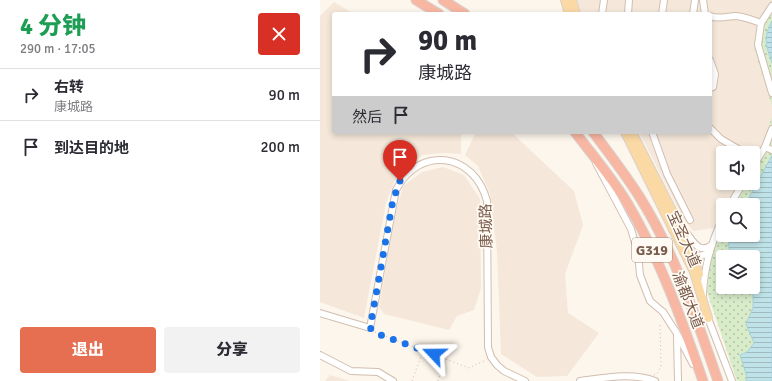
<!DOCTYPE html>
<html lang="zh">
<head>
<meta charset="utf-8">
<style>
  body { margin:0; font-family:Signika,"Noto Sans SC",sans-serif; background:#f2f2f3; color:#2b2b33; height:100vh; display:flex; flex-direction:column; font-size:15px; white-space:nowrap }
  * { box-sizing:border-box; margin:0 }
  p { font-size:13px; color:#7c7c81 }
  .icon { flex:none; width:22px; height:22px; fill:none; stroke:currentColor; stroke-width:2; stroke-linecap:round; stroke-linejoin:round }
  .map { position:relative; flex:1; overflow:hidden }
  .panel { display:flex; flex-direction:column; background:#fff; width:320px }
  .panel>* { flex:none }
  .hud { position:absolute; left:12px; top:12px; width:380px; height:122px; border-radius:4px; box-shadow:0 2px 6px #0003; background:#fff; color:#2b2b33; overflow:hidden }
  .tools { position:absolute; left:396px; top:146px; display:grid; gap:8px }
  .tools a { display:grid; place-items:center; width:44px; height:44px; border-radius:4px; background:#fff; box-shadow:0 2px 6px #0003; font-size:20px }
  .pin { position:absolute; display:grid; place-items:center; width:34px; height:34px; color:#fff; margin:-41px -17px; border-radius:50% 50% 50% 0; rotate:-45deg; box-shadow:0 0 4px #0007 }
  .pin .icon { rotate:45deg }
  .me { position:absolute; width:44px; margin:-22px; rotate:293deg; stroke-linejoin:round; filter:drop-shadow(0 0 3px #0008) }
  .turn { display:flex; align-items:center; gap:14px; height:84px; padding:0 20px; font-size:18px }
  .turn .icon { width:52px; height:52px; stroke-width:2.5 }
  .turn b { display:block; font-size:28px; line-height:34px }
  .then { display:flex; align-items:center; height:38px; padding:0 20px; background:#0003; gap:8px; font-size:15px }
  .round { display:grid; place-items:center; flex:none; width:42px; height:42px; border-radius:4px; background:#f2f2f3 }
  .summary { display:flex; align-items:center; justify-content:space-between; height:68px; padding:0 20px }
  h1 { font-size:24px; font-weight:800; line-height:30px; color:#1e9e55 }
  .action { display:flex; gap:8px; margin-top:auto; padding:8px 20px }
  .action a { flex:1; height:46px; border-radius:4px; background:#e76f51; color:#fff; font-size:16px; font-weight:800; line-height:46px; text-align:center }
  .action a+a { background:#f2f2f3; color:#2b2b33 }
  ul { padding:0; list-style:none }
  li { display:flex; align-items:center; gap:12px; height:52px; padding:0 20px; border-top:1px solid #e1e1e2 }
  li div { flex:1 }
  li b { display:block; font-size:15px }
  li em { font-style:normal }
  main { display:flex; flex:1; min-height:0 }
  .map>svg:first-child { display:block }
</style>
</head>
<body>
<main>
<section class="panel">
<div class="summary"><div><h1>4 分钟</h1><p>290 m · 17:05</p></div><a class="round" style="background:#d93025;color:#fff"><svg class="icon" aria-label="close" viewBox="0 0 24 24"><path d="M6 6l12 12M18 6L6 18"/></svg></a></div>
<ul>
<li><svg class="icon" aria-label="right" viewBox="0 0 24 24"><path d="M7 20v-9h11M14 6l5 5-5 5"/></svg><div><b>右转</b><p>康城路</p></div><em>90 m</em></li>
<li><svg class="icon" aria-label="arrive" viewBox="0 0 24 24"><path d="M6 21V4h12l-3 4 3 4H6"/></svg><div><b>到达目的地</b></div><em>200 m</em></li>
</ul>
<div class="action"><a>退出</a><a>分享</a></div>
</section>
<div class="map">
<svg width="452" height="381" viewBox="0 0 452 381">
  <defs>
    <pattern id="park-dots" width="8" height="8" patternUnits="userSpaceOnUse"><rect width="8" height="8" fill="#d8ecc9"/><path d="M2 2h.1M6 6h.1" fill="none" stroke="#b4c2a5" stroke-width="1.8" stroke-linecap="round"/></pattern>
    <pattern id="water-rules" width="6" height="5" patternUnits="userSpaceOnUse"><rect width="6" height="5" fill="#bfe3e8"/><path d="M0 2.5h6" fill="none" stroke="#a0bbbe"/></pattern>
  </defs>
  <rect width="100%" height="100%" fill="#fdf6ec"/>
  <g fill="#f5e8da">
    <polygon points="257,0 452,0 439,18 434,48 452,106 452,121 442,145 433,161 433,153 403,153 403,183 420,183 407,205 403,205 403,212 394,228 373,231 363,218 319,132 390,132 390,14 261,14"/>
    <polygon points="14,2 34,14 14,14 14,132 141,132 141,154 124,153 102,155 85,169 74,182 66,203 44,318 0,302 0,16"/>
    <polygon points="156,132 191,132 254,191 263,225 245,274 248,313 279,333 247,376 217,377 181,354 177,252 170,194 158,166 145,155"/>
    <polygon points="123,167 144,175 160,199 161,288 154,310 137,316 129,330 64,314 59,307 75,215 83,186 102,172"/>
    <polygon points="10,375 30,381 5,381"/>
  </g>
  <g fill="url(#park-dots)" fill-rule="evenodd">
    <polygon points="452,0 452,106 434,48 439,18"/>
    <path d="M452 117V381H417L387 292 388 272 398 231 394 228 403 212V235H433V205H407L420 183H433V161L442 145ZM403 257H433V287H403Z"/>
  </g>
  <g fill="url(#water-rules)" stroke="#a5d3da">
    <path d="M452 21V63C446 46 443 37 452 21Z"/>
    <polygon points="452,155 452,381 426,381 427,377 420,355 427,352 434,343 426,324 433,308 433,257 413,257 408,246 410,235 433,235 433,205 425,205"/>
  </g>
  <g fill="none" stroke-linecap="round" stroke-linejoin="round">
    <g stroke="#d1beb0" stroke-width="8">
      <g id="minor">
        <polyline points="383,0 385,14"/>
        <polyline points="452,6 441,23 438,45 452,93"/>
        <polyline points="282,14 284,0"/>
        <polyline points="308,14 309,0"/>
        <polyline points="342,14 344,0"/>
        <polyline points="373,14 375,0"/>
        <path d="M390 16C399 20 407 16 416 16 425 17 433 20 441 23"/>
        <polyline points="390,60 395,74 393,87 390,88"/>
        <polyline points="390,128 401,139 425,153"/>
        <polyline points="332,132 347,174 370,220"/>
        <polyline points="445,147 452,129"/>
        <polyline points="276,163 311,229 318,253 320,275 330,301 343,312 356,332 373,364"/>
        <polyline points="433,167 445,147 452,150"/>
        <polyline points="410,205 423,183"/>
        <path d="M362 228C372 237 377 256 392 245"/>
        <path d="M368 253C376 257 383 257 390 252"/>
        <path d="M383 295C384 268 391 242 403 218"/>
        <path d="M0 313 50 328 76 190C99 145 154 152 167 201L168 347 171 357 177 365 184 371 205 381"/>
        <polyline points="388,318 412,381"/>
        <polyline points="357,336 358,381"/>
        <polyline points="0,355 31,371 58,372 73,381"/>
        <path d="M260 381C284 378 312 372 335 381"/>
      </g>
    </g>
    <g stroke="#dad1cd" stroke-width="10">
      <g id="major">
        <polyline points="245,0 249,14"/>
        <polyline points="252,0 256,14"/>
        <polyline points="305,132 374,272 388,318"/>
        <polyline points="312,132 360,226 379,274"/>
      </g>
    </g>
    <g stroke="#dad1cd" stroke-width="11">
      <g id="highway">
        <polyline points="96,0 119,14"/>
        <polyline points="123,0 145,14"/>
        <path d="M255 132C273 156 294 180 309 206 341 261 362 321 383 381"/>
        <path d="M273 132C289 153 305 174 319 196 355 253 376 318 398 381"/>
      </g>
    </g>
    <g stroke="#d9b8a5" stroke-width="1" stroke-dasharray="1 3" stroke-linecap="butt">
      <polyline points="55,332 149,368 166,360"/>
      <polyline points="334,375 337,374 341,366 340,322"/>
      <polyline points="92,381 103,351"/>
      <polyline points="118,381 125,359"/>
    </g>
    <use href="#minor" stroke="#fff" stroke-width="6"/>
    <use href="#major" stroke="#fbd9a5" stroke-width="8"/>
    <use href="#highway" stroke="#f7b7a3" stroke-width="9"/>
  </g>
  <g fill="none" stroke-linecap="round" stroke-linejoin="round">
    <polyline stroke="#1a73e8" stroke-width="7" stroke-dasharray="0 12.6" points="80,181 73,200 50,328 61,335 114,354"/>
  </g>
  <g text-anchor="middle" stroke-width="3.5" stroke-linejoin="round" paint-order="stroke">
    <rect fill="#fffaf3" stroke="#a28b7f" stroke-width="1" x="312" y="238" width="40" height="24" rx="3"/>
    <g font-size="14" font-weight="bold" fill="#7a5c4d">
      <text x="332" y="255">G319</text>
    </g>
    <g font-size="15" fill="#7a5c4d" stroke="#fffaf3">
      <text transform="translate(166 226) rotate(-91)" y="5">康城路</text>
      <text transform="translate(364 239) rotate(66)" y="5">宝圣大道</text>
      <text transform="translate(368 300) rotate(69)" y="5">渝都大道</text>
    </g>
  </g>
</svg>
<div class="tools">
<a><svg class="icon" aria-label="sound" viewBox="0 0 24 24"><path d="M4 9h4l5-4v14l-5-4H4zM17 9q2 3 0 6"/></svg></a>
<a><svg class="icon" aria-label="search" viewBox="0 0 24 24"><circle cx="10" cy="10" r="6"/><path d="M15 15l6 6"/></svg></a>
<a><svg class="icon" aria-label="layers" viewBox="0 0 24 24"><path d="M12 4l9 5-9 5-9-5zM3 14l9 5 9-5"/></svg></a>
</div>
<div class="pin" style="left:80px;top:181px;background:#d93025"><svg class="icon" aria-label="arrive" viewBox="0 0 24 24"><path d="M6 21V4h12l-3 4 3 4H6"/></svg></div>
<svg class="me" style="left:114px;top:354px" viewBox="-20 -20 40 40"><path d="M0-17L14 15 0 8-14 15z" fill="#1a73e8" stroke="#fff" stroke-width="4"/></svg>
<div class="hud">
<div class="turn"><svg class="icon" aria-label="right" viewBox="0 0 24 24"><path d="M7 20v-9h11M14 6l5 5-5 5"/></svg><div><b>90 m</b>康城路</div></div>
<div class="then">然后<svg class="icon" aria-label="arrive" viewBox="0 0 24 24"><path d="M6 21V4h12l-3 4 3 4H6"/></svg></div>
</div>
</div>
</main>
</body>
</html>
